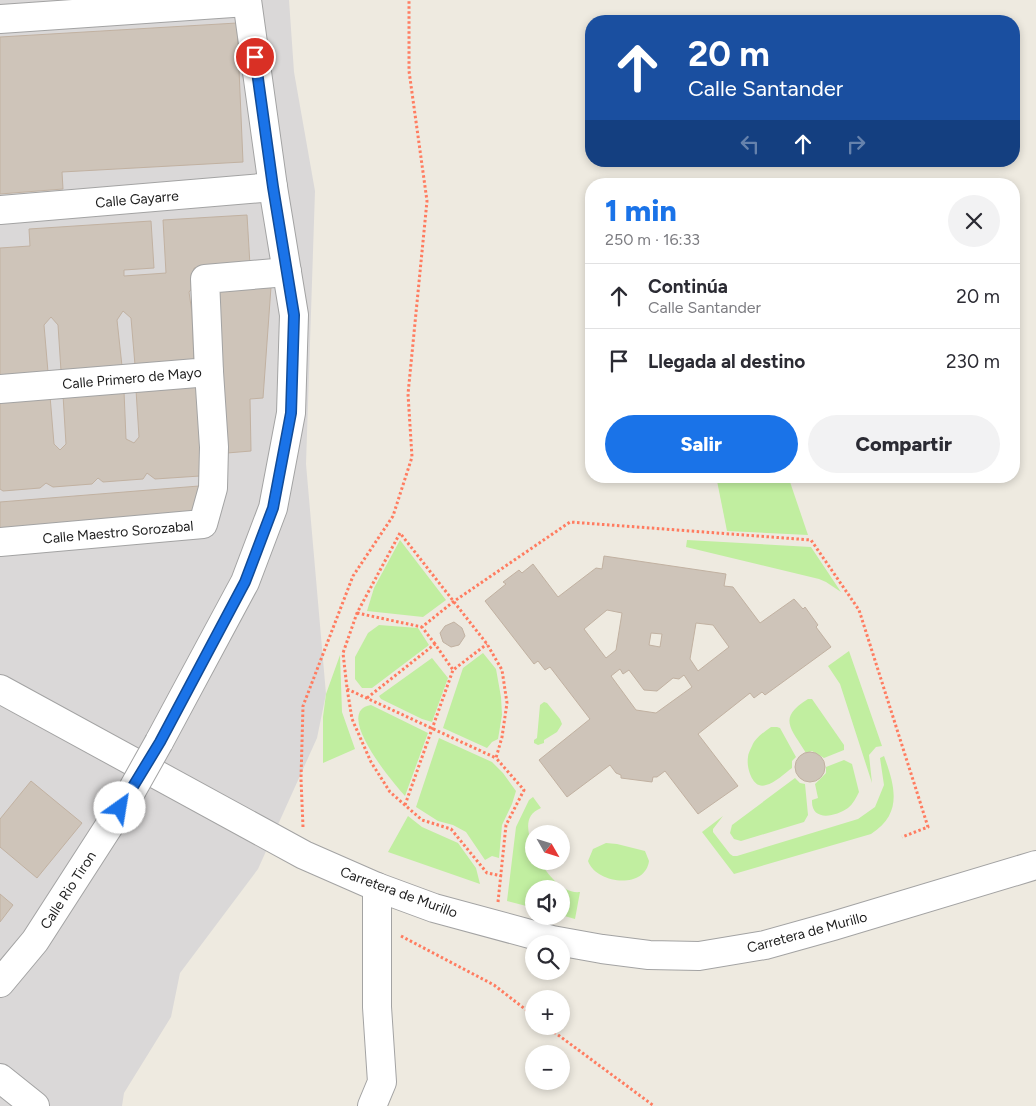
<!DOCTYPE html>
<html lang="es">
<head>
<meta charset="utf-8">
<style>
  body { margin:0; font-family:Figtree,sans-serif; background:#f2f2f3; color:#2b2b33; height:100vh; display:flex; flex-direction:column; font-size:19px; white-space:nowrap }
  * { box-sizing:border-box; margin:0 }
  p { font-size:16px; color:#7c7c81 }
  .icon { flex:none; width:28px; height:28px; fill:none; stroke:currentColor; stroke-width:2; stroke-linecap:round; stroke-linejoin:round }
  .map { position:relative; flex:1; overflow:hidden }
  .panel { position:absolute; left:585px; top:178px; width:435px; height:305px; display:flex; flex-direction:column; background:#fff; border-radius:20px; box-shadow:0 2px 8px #0003 }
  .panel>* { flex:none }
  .hud { position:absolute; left:585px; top:15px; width:435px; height:152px; border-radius:20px; box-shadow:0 2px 8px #0003; background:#1a4fa0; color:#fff; overflow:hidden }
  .needle { width:32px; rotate:129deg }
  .controls { position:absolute; left:525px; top:825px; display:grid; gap:10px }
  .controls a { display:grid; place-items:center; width:45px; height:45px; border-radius:50%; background:#fff; box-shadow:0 2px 8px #0003; font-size:25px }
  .pin { position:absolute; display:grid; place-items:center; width:42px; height:42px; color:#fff; margin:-21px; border:2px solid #fff; border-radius:50%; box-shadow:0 1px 5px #0007 }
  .me { position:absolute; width:55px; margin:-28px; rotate:32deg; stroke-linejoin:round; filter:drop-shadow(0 0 4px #0008) }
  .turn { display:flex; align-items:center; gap:18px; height:105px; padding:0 20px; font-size:22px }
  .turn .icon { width:65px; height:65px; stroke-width:2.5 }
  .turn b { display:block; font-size:35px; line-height:42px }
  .lanes { display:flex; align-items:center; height:48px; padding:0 20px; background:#0003; justify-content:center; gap:25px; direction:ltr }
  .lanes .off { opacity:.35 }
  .round { display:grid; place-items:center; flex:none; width:52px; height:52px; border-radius:26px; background:#f2f2f3 }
  .headline { display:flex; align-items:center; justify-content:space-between; height:85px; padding:0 20px }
  h1 { font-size:30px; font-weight:800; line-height:38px; color:#1a73e8 }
  .cta { display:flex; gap:10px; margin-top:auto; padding:10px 20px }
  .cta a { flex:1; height:58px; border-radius:30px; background:#1a73e8; color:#fff; font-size:20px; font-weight:800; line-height:58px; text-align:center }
  .cta a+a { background:#f2f2f3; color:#2b2b33 }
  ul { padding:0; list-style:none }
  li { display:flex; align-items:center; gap:15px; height:65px; padding:0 20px; border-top:1px solid #e1e1e2 }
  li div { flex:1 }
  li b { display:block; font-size:19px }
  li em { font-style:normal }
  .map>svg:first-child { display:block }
</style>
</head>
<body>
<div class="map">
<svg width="1036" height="1106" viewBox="0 0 1036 1106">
  <rect width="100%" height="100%" fill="#eeeae0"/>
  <polygon fill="#dad8d8" points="0,0 289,0 294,72 315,191 306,464 326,694 317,738 258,869 180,973 171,1017 124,1093 122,1106 0,1106"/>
  <g fill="#c1eea0">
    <polygon points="716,476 788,476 808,535 727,531"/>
    <polygon points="400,540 446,600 423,617 367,611 374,588"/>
    <polygon points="687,540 811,547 841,592 826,582 819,579 686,547"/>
    <polygon points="379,625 418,628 429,645 372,688 362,688 355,679 355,657 368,633"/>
    <polygon points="849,651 882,746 876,747 869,755 872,783 840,684 828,666"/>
    <polygon points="483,653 496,669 501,697 502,715 498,739 492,742 487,748 443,728 463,668"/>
    <polygon points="340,655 342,712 355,749 323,763 323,717 326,694"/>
    <polygon points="432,658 448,678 432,722 422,719 381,699 379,696"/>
    <path d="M808 699H812L844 745V750L824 758 812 751 806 753C791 728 777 718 808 699Z"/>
    <polygon points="544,702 547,703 560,719 562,724 557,732 544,740 544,743 538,745 534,743 534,740 537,738 540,705"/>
    <path d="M371 705 428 733 405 796C394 784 332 711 371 705Z"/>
    <path d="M771 727H777L780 728 796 757 792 761V768C785 773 775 783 766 785 753 790 746 768 748 757 748 754 750 750 752 746 755 738 764 732 771 727Z"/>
    <polygon points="439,738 492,762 503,773 516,791 512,804 502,825 499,858 492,856 485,860 466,832 453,825 438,821 416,807"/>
    <path d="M884 756C895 786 903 814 871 834L734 874 702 832 723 816 713 829V832L730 854 733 856H737L858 819 875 807 884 785 880 758Z"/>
    <path d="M844 760 852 764 859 792C856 798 853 804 848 808 835 817 811 822 812 800L818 798 815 784 826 773V767Z"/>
    <polygon points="795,778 800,783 805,784 808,815 804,822 741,841 734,839 730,833 732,825"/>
    <path d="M533 797 541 808C517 818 534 842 534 861H539C548 874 562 894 580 892L575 919 561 915V889H534V908L507 901 516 827 529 800Z"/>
    <polygon points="408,816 422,827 458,843 476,868 480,884 388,852"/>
    <path d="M606 843 617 844 645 851 649 861C645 890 596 884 588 861L593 849Z"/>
  </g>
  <g fill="#cec4b9" stroke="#c1b1a1" fill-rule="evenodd">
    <polygon points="237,23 243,162 62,172 63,189 0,194 0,37"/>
    <polygon points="247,215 250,265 194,268 195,285 189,292 192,313 194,361 135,365 131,318 123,311 117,320 122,366 61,371 58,325 51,317 44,325 48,372 0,376 0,248 30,246 29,229 151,221 154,268 124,270 124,276 166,273 163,220"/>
    <polygon points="271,287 263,398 250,399 251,451 227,453 215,290"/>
    <polygon points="197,386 201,444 200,476 155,479 147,473 143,479 103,482 98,478 92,484 53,487 46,483 40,488 3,491 0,489 0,400 50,396 54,444 60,450 66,444 63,395 124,391 126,439 134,443 139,437 136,390"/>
    <polygon points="199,486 197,513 0,529 0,502"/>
    <path d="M604 556 726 574 724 586 733 587 760 623 794 599 803 609 805 607 818 625 816 627 831 647 765 695 762 692 754 698 750 693 698 734 738 786 698 814 665 771 657 777H653L652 782 621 778V775L616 773 610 765 567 797 539 760 590 719 550 667 545 670 538 661 534 664 485 601 506 584 503 582 519 570 522 573 533 564 558 597 596 568 602 569ZM607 610 622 613 616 650 606 658 584 629ZM696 623 713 625 729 647 698 671 690 659ZM651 633 662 634 660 647 649 645ZM620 669 623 674 629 670 644 690 657 691 673 678 679 679 684 675 692 687 656 713 636 710 611 676Z"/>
    <polygon points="454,622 462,628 465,636 459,645 451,647 443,642 440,633 445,626"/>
    <circle cx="810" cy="767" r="15"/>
    <polygon points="31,781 82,823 37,878 0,847 0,819"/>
    <polygon points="0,894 13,905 0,922"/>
  </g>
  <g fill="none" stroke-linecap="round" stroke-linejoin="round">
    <g stroke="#a3a3a3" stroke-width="30">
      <g id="minor">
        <polyline points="0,19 247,2"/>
        <polyline points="0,210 273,187"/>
        <polyline points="0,389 209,372 205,279 287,272"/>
        <polyline points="0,542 203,524 213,488 214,447 209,372"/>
        <polyline points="0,689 304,855 377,887 434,908 552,940 602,949 649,955 699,956 765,945 833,926 1036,865"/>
        <polyline points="159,742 245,582 273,508 291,413 294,315 273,187 247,0"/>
        <polyline points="0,983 35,941 131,792"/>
        <polyline points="0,1078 35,1106"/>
        <polyline points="372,1106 382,1082 377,1007 377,887"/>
      </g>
    </g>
    <g stroke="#ff7c60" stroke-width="3" stroke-dasharray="2.5 2.5" stroke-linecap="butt">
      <polyline points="357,613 422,627"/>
      <polyline points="435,644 422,627 453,602 570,522 811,540 859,610 928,827 902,837"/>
      <polyline points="347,689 496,758"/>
      <polyline points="367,698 435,644 453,670"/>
      <polyline points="405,805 453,670 487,644"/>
      <polyline points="303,827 301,779 303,706 353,576 393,516 412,457 408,394 427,201 409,71 409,0"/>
      <polyline points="498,902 506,825 524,790 496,758 502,737 507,703 502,670 487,644 400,533 357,613 343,653 347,688 352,719 371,762 390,792 422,820 451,829 487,873 502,876"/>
      <polyline points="401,936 494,985 534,1016"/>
      <polyline points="546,1026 654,1106"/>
    </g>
    <use href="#minor" stroke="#fff" stroke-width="28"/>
    <g stroke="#a3a3a3" stroke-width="30" stroke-linecap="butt">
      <polyline id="minor-bridge" points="131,792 159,742"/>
    </g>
    <use href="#minor-bridge" stroke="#fff" stroke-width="28"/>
  </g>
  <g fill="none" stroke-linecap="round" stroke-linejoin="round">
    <g stroke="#114b97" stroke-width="12">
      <polyline id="route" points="120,808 160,742 245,582 273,508 291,413 294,315 273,187 255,57"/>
    </g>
    <use href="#route" stroke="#1a73e8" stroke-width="9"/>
  </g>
  <g text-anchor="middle" stroke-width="5" stroke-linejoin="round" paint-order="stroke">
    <g font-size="14" fill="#1c1c1c" stroke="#fff">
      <text transform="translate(137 199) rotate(-5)" y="5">Calle Gayarre</text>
      <text transform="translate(132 378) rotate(-5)" y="5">Calle Primero de Mayo</text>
      <text transform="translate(118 532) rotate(-5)" y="5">Calle Maestro Sorozabal</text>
      <text transform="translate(68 890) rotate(-57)" y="5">Calle Rio Tiron</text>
      <text transform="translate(399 892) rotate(20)" y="5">Carretera de Murillo</text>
      <text transform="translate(807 932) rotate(-15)" y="5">Carretera de Murillo</text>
    </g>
  </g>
</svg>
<div class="controls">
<a><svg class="needle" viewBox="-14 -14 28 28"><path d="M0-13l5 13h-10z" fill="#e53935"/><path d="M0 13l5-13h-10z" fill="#7c7c81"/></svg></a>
<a><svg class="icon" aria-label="sound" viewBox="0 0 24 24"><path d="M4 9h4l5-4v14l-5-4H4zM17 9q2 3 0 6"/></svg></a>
<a><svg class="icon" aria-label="search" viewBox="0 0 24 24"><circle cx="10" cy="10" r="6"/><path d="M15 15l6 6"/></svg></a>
<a>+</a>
<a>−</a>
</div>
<div class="pin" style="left:255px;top:57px;background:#d93025"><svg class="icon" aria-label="arrive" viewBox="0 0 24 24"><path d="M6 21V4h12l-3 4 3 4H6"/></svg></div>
<svg class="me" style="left:120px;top:808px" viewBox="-20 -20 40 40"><circle r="19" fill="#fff"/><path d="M0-13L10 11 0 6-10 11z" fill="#1a73e8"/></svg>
<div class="hud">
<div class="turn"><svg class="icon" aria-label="ahead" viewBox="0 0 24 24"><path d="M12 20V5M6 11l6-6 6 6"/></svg><div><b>20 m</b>Calle Santander</div></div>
<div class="lanes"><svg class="icon off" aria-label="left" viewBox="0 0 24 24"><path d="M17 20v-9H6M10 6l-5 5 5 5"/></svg><svg class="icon" aria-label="ahead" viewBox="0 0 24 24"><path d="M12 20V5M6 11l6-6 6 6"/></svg><svg class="icon off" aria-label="right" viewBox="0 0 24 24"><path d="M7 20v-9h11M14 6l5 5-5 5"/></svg></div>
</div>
<section class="panel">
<div class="headline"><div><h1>1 min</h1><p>250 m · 16:33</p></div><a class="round"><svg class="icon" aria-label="close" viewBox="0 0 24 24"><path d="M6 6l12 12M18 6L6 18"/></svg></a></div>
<ul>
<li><svg class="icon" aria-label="ahead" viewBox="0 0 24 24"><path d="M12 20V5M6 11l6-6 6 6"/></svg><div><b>Continúa</b><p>Calle Santander</p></div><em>20 m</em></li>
<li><svg class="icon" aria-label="arrive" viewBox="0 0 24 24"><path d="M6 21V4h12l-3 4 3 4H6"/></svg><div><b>Llegada al destino</b></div><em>230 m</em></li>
</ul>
<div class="cta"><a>Salir</a><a>Compartir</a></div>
</section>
</div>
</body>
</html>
